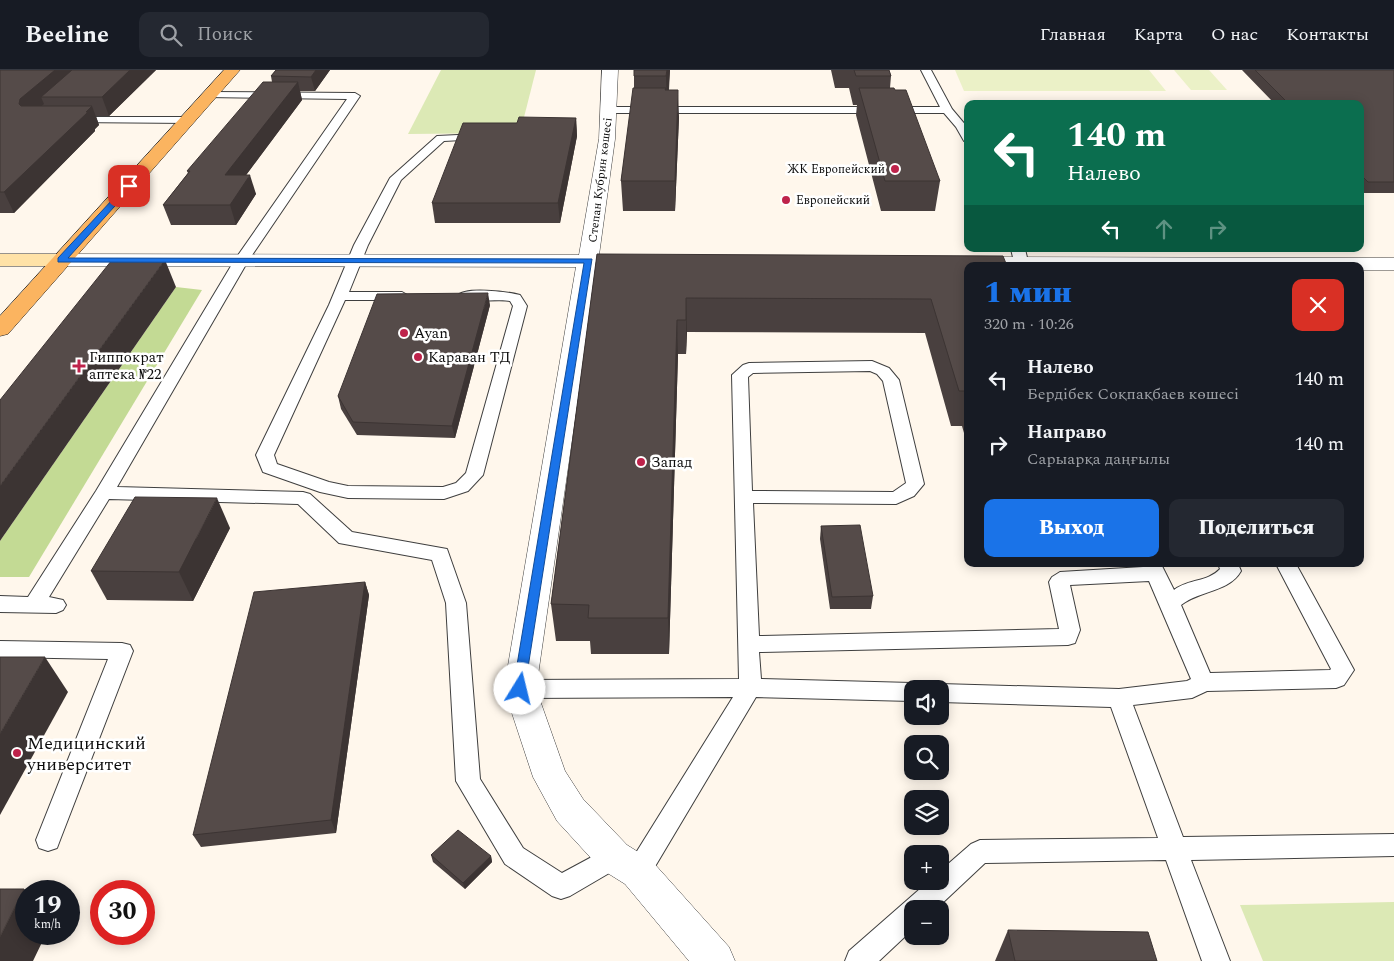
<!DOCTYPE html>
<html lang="ru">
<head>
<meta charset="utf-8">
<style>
  body { margin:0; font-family:Spectral,serif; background:#242831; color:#f1f3f6; height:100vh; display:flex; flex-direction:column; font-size:19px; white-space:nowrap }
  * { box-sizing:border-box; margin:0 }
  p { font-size:16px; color:#9ea1a6 }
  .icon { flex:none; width:28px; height:28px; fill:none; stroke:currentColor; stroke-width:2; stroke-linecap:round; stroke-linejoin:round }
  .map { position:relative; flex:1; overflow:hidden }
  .details { position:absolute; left:964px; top:192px; width:400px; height:305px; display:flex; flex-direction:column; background:#171b24; border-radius:10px; box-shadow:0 2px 12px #0003 }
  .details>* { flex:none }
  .banner { position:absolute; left:964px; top:30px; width:400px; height:152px; border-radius:10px; box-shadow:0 2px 12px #0003; background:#0b6e4f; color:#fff; overflow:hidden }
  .fabs { position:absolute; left:904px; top:610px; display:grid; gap:10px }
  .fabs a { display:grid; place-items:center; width:45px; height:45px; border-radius:10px; background:#171b24; box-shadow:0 2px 12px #0003; font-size:25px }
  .speed { position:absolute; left:15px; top:810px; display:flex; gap:10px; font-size:25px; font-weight:700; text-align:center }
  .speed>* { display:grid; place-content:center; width:65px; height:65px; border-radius:50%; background:#171b24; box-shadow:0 2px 12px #0003; line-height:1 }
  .speed small { font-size:12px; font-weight:400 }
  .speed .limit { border:8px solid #d22; background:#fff; color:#111 }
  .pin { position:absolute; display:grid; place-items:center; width:42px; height:42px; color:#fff; margin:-21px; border-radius:10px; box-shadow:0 2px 8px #0006 }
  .me { position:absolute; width:55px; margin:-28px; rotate:9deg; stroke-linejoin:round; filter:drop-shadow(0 0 4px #0008) }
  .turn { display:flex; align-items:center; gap:18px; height:105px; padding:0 20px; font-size:22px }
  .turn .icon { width:65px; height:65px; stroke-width:2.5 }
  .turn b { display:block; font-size:35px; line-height:42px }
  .lanes { display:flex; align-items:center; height:48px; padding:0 20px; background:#0003; justify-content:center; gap:25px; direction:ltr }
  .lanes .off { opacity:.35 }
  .round { display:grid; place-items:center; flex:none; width:52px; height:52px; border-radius:10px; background:#242831 }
  .summary { display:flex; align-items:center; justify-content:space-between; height:85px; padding:0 20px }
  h1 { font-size:30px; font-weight:800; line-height:38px; color:#1a73e8 }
  .button { display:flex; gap:10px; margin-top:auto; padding:10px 20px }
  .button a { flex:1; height:58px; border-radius:10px; background:#1a73e8; color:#fff; font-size:20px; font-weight:800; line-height:58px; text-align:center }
  .button a+a { background:#242831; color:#f1f3f6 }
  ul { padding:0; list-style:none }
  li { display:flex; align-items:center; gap:15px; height:65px; padding:0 20px }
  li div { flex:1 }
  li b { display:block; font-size:19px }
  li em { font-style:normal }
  header { display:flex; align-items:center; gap:30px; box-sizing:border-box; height:70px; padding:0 25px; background:#171b24; border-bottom:1px solid #363941 }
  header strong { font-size:24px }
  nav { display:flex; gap:28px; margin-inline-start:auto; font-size:18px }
  .search { width:350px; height:45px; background:#242831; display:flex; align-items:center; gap:12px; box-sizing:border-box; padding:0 18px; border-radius:10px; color:#9ea1a6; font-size:19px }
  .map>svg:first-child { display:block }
</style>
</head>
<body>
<header>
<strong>Beeline</strong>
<div class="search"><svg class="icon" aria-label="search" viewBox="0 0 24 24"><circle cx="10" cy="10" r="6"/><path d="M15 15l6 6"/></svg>Поиск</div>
<nav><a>Главная</a><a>Карта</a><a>О нас</a><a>Контакты</a></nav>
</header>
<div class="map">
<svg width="1394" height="891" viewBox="0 0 1394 891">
  <rect width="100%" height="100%" fill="#fff7ec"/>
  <g fill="#dce9b5">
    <polygon points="441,0 536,0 520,63 408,64"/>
    <polygon points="1394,832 1394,891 1263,891 1240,835"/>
  </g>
  <polygon fill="#c3da94" points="176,217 202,220 29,507 0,507 0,471"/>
  <g fill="#ebf1c7">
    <polygon points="955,0 1149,0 1166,21 964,21"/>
    <polygon points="1174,0 1209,0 1227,20 1191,20"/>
  </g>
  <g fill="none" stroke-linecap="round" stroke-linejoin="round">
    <g stroke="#3f3f3f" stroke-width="2">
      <g id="lane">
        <polygon points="921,0 931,0 952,39 968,58 968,72 964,71 956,57 944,43 608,43 603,40 608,37 940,37"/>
        <polygon points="211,22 355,23 360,26 248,191 117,417 303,422 310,424 352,462 447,479 466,533 480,709 523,778 562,803 614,775 623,779 627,787 623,795 570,826 561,829 552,826 505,794 456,711 446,533 432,490 339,473 298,434 109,429 49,527 63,530 66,535 63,540 56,543 0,542 0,526 28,527 96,421 234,191 347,29 207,27 207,23"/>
        <polygon points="74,47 189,47 195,50 189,53 70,52 68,50"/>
        <path d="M458 65 462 66V70L444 71 401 110 368 175 349 222H402L409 226 402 230H345L274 385 277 394 329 412 348 416 443 417 456 413 466 403 513 236 510 231C497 228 464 235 457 226 465 216 508 222 520 225L527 236 483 405 468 421 444 429 348 428 320 422 263 402 256 385 329 235 354 175 390 108 437 66Z"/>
        <polygon points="1011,179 1025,179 1029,196 1015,196"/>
        <path d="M872 291 889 298 899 310 924 414 914 426 896 434 753 433 759 566 1059 559 1049 512 1052 507 1060 502 1143 497 1141 494H1161L1174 520C1188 509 1208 512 1220 499L1218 494H1238L1241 501C1229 522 1201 520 1181 535L1210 603 1330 600 1331 599 1276 494H1296L1354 600 1344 615 1336 618 1207 621 1192 628 1133 635 1183 767 1394 764V786L1191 790 1230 891H1202L1166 790 985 793 936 839H912V860L879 891H845L849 881 929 811H940V801L971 774 980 770 1158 768 1111 637 940 632V619H931L940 614 1119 619 1187 611 1191 609 1149 511 1070 515 1080 560 1075 573 1068 575 759 582 761 609 912 613 920 616 921 619H912V631L756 627 647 810 638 814 629 810 625 802 629 794 733 627 520 628 512 625 509 619 512 613 520 610 739 609 732 305 743 295 749 293ZM870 301 877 304 883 311 906 413 893 422 752 421 748 307 753 303Z"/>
        <polygon points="0,571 122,573 130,575 133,581 60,770 57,778 48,781 39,778 36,770 108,589 0,587"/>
      </g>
    </g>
    <g stroke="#3f3f3f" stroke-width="1">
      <g id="street">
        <polygon points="602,0 618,0 615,69 599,185 640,187 643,191 640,195 597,197 536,619 565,701 583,729 627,775 651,790 729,877 735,891 689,891 625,814 601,799 557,751 533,707 504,619 576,197 61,196 54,194 51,190 54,186 61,184 579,185 599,69"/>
        <polygon points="968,187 1394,188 1394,200 1360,200 1360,196 961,197 958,193 961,189"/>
      </g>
    </g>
    <g stroke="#2e2e2e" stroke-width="1">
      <polygon id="secondary" points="0,184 61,184 68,186 71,190 68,194 61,196 0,196"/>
    </g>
    <g stroke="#1d1d1d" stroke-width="1">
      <polygon id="primary" points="224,0 240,0 8,264 0,266 0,246"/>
    </g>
    <use href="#lane" fill="#fff" fill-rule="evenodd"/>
    <use href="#street" fill="#fff" fill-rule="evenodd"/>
    <use href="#secondary" fill="#ffe2a7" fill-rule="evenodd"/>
    <use href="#primary" fill="#fbb460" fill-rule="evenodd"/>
  </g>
  <g fill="#49403f">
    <polygon points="0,0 156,0 109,46 96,46 99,55 95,59 95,61 14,143 0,143"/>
    <polygon points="276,0 330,0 315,21 300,21 302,30 246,105 256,124 236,155 171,155 163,135 188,103 187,101 272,12 271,6"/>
    <polygon points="634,0 670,0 669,20 679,47 675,141 623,141 621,111 634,18"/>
    <polygon points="831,0 889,0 891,6 890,18 895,20 940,111 935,141 881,141 856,45 857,35 853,35 849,18 835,18"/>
    <polygon points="1242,0 1394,0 1394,123 1363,123 1360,120 1360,34 1275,34"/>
    <polygon points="576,48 577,66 560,153 435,153 432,133 517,53"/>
    <polygon points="597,184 968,196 968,377 962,356 951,356 925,263 687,262 686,284 678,284 669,584 591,584 590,571 556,571 551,534"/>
    <polygon points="490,235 455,368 357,365 341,339 338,326"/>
    <polygon points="821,456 873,526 871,539 830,539 820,469"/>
    <polygon points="230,458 193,531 107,530 91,501"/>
    <polygon points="365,512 369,525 336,763 201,777 193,765"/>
    <polygon points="431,785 491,786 492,792 465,819 433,792"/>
    <polygon points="1008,860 1157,891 995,891"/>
  </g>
  <g fill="#3c3433">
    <polygon points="55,0 83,0 41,27 44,34 28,48 19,34 20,29"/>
    <polygon points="130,0 156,0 109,46 102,27"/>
    <polygon points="316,0 330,0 315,21 311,7"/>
    <polygon points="667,0 670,0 667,35 666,6"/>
    <polygon points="298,12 302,30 232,124 225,105"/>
    <polygon points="678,20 679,47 675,141 675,111"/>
    <polygon points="92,36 99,55 95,59 95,61 14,143 4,122"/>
    <polygon points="576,48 577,66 560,153 558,133"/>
    <polygon points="250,105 256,124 236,155 230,135"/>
    <polygon points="165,190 176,217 0,471 0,416"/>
    <polygon points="488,223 490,235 455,368 452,356"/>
    <polygon points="686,228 687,262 686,284"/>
    <polygon points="677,250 678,284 669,584 668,548"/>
    <polygon points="217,428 230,458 193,531 179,502"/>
    <polygon points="365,512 369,525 336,763 331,750"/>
    <polygon points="45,587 68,622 0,745 0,664"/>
    <polygon points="491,786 492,792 465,819 463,813"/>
    <polygon points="24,819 26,821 26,864 46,864 33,891 0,891 0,867"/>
  </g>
  <g fill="#554b49" stroke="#3c3433">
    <polygon points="0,0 55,0 20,29 19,34 21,36 92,36 86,42 88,42 4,122 0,122"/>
    <polygon points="72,0 130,0 102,27 41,27"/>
    <polygon points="276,0 316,0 311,7 271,6"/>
    <polygon points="634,0 667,0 666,6 634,6"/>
    <polygon points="854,0 889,0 891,6 856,6"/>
    <polygon points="1255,0 1394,0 1394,112 1368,112 1360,104 1360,34 1289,34"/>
    <polygon points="263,12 298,12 225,105 250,105 230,135 163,135 190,101 187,101"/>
    <polygon points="633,18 666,18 665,20 678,20 675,111 621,111"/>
    <polygon points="859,18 894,18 895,20 906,20 940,111 885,111"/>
    <polygon points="519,47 576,48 558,133 432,133 463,53 517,53"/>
    <polygon points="597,184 1003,186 1007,196 968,196 968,321 959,321 931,229 686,228 686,250 677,250 668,548 588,548 589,535 551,534"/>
    <polygon points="112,190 165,190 0,416 0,330"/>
    <polygon points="488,223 452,356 353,352 338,326 377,224"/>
    <polygon points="135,427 217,428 179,502 91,501"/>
    <polygon points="860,455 873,526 832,527 821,456"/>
    <polygon points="365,512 331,750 193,765 254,522"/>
    <polygon points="0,587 45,587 0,664"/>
    <polygon points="458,760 491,786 463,813 431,785"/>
    <polygon points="0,819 24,819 0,867"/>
    <polygon points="1008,860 1148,862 1157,891 1015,891"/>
  </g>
  <polygon fill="#1a73e8" stroke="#114b97" points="127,114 133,116 68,188 592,189 524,623 520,624 513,619 584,193 58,192 58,188"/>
  <g fill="#be234b" stroke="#fff" stroke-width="2">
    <circle cx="895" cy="99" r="5"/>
    <circle cx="786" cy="130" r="5"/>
    <circle cx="404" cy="263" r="5"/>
    <circle cx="418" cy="287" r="5"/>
    <path d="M76.5 288.5h5v5h5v5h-5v5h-5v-5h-5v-5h5z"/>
    <circle cx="641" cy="392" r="5"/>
    <circle cx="17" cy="683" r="5"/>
  </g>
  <g text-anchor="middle" stroke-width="5" stroke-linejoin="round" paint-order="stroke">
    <g font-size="12" fill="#0c0c0c" stroke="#fff" text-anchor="end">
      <text x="885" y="103">ЖК Европейский</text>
      <text x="796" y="134" text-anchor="start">Европейский</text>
    </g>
    <g font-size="12" fill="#0c0c0c" stroke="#fff">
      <text transform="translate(600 110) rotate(-83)" y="4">Степан Кубрин көшесі</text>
    </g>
    <g font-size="15" fill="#0c0c0c" stroke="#fff" text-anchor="start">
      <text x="414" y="268">Ayan</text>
      <text x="89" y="292">Гиппократ<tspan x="89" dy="17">аптека №22</tspan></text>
      <text x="428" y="292">Караван ТД</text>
      <text x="651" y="397">Запад</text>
    </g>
    <g font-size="18" fill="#0c0c0c" stroke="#fff" text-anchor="start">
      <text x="27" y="679">Медицинский<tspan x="27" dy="21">университет</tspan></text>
    </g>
  </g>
</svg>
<div class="fabs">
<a><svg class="icon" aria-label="sound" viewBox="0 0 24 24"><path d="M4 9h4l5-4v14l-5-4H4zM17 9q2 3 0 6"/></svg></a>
<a><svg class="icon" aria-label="search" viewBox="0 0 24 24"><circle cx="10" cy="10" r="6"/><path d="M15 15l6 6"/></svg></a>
<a><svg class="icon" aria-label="layers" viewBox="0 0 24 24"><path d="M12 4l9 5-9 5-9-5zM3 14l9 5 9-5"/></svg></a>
<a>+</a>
<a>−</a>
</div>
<div class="speed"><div>19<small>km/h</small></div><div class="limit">30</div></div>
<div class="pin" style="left:129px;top:116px;background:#d93025"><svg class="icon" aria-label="arrive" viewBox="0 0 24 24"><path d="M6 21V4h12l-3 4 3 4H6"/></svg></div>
<svg class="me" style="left:520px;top:619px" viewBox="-20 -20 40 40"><circle r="19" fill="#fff"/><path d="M0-13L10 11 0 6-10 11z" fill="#1a73e8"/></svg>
<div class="banner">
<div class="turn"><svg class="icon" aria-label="left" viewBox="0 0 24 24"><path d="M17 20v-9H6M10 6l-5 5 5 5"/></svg><div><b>140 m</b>Налево</div></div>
<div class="lanes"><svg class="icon" aria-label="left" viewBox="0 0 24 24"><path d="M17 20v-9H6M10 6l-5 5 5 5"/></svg><svg class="icon off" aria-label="ahead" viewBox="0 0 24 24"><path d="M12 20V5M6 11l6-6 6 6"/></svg><svg class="icon off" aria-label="right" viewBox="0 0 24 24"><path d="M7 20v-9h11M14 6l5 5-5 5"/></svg></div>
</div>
<section class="details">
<div class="summary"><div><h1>1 мин</h1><p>320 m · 10:26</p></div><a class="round" style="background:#d93025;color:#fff"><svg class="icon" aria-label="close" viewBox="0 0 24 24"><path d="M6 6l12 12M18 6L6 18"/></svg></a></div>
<ul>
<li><svg class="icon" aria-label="left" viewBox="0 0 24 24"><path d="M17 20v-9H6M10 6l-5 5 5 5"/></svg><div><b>Налево</b><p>Бердібек Соқпақбаев көшесі</p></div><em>140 m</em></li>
<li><svg class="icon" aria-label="right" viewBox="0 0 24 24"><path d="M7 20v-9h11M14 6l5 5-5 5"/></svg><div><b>Направо</b><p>Сарыарқа даңғылы</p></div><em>140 m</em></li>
</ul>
<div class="button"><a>Выход</a><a>Поделиться</a></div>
</section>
</div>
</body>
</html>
